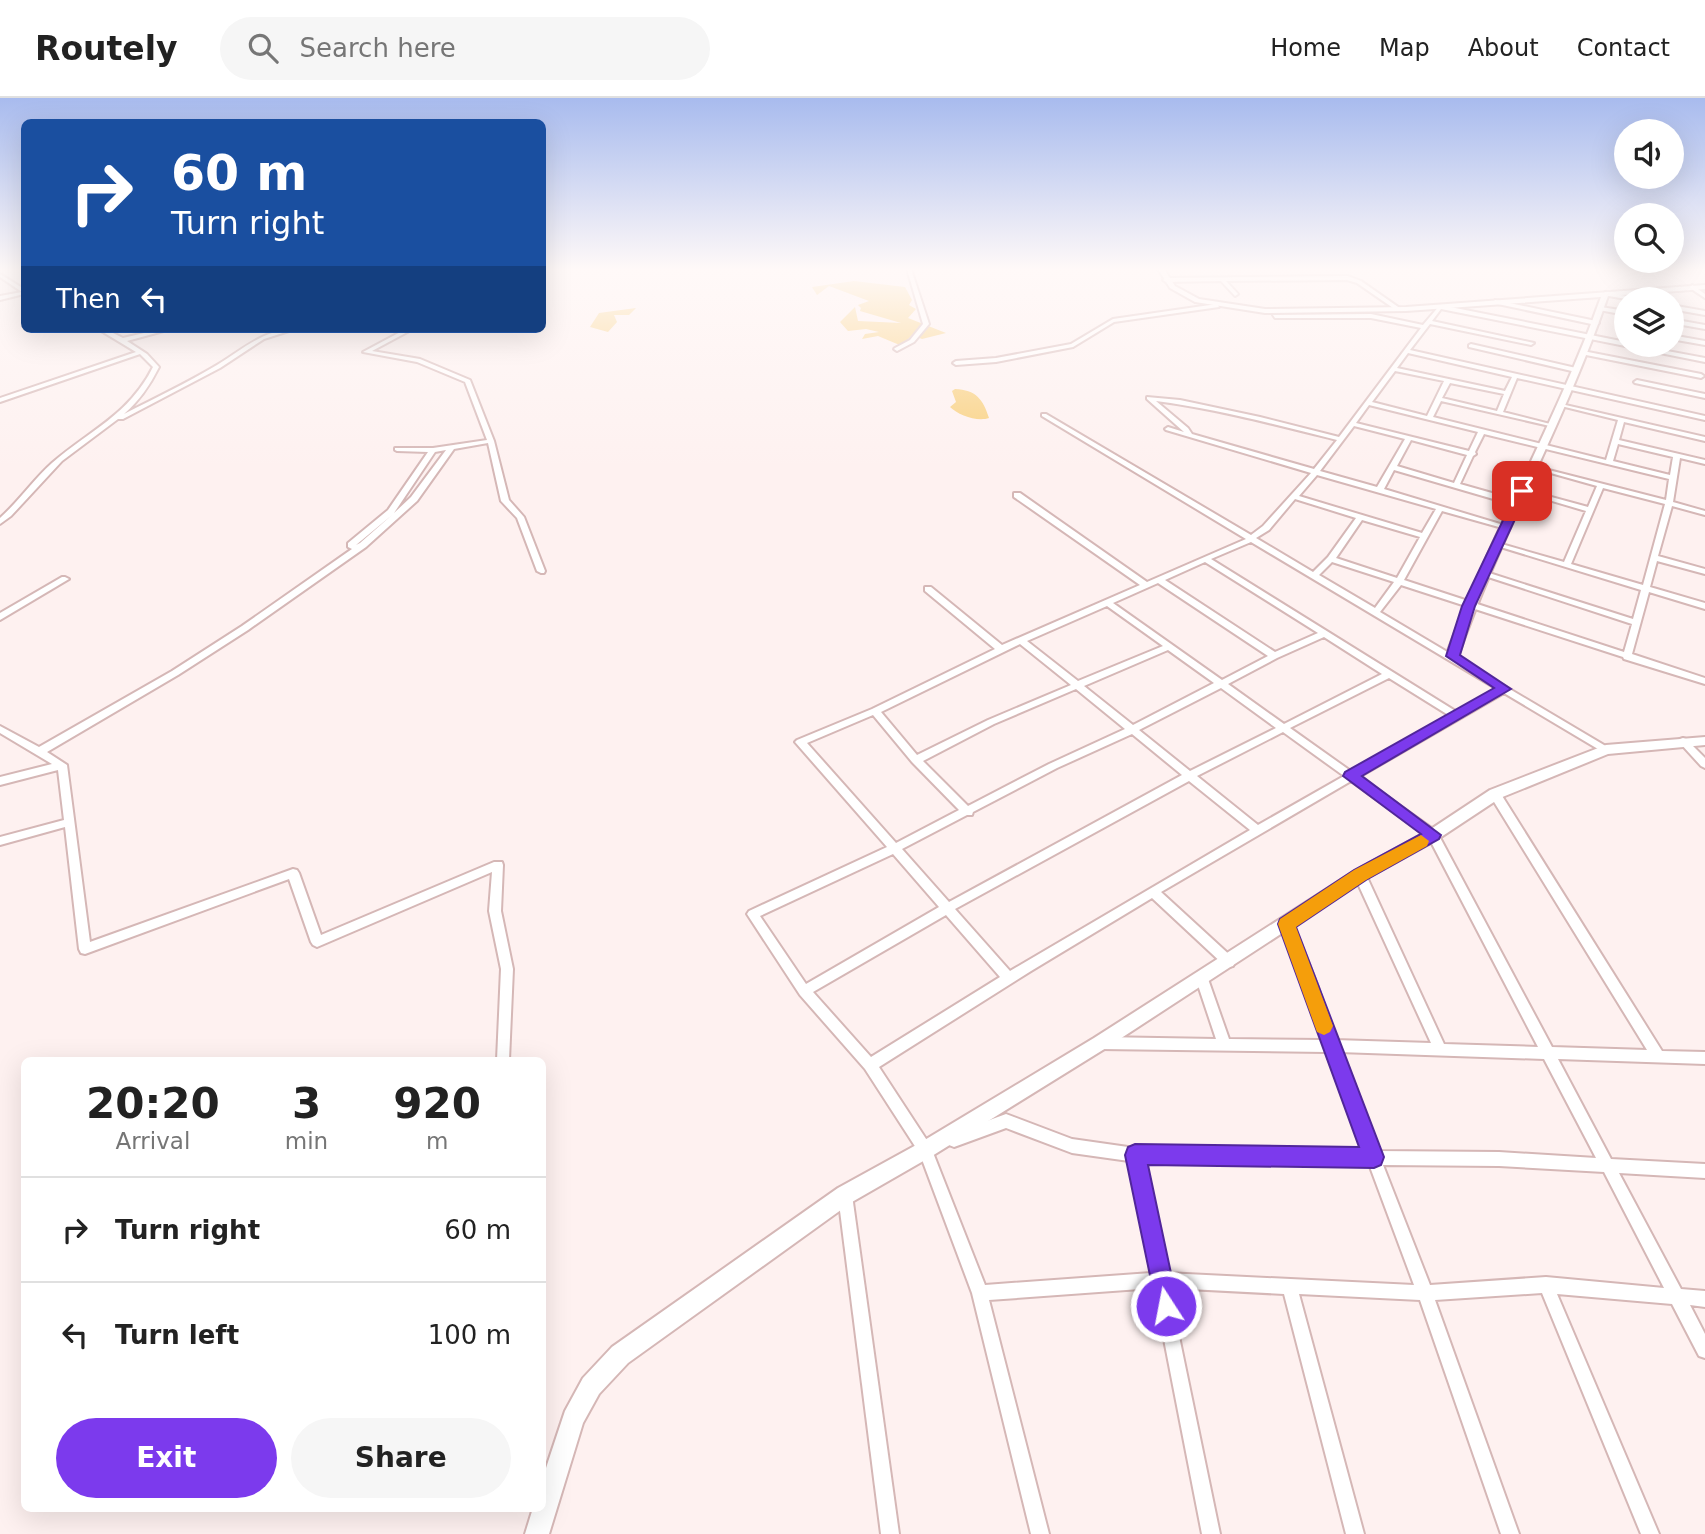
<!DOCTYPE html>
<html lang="en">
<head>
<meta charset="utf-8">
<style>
  body { margin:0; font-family:"DejaVu Sans",sans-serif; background:#f6f6f6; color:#222; height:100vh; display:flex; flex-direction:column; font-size:26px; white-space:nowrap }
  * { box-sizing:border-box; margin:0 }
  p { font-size:23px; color:#767676 }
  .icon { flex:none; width:38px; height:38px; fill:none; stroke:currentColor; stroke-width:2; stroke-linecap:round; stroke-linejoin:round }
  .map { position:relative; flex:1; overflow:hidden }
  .side { position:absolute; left:21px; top:959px; width:525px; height:455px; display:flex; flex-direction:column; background:#fff; border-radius:10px; box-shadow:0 7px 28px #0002 }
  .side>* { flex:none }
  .banner { position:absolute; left:21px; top:21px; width:525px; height:214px; border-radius:10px; box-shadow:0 7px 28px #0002; background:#1a4fa0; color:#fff; overflow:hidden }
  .fabs { position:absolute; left:1614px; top:21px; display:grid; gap:14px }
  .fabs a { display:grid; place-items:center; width:70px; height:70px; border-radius:50%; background:#fff; box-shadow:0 7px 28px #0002; font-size:35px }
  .pin { position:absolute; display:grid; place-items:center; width:60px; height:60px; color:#fff; margin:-30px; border-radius:14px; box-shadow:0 4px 10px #0006 }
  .me { position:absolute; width:77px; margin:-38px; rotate:349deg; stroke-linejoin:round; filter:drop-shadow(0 0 5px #0008) }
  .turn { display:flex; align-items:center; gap:24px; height:147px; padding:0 35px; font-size:32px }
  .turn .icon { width:91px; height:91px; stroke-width:2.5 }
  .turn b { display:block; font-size:49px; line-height:60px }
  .then { display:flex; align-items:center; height:66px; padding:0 35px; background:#0003; gap:14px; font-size:26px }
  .eta { display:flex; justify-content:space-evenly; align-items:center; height:119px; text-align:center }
  .eta b { font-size:42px; font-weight:700; line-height:49px }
  .action { display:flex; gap:14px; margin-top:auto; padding:14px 35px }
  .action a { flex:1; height:80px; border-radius:42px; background:#7c3aed; color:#fff; font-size:28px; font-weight:700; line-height:80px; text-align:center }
  .action a+a { background:#f6f6f6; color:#222 }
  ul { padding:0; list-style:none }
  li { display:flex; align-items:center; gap:21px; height:105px; padding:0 35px; border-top:2px solid #e0e0e0 }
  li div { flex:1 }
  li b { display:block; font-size:26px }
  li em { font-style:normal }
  header { display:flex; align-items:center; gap:42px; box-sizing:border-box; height:98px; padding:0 35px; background:#fff; border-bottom:2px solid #e0e0e0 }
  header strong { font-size:33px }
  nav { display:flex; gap:38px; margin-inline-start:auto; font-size:24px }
  .search { width:490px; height:63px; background:#f6f6f6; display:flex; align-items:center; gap:18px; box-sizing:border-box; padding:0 24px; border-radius:38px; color:#767676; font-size:26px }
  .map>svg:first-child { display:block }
</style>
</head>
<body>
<header>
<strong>Routely</strong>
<div class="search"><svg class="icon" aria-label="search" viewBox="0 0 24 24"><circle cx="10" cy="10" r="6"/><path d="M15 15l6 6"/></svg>Search here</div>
<nav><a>Home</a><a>Map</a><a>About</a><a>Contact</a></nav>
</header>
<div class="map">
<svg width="1705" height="1436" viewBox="0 0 1705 1436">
  <rect width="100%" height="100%" fill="#fef1f0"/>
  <g fill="#f8ce78">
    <polygon points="854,183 905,189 912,202 909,207 916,211 908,220 946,235 922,241 912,237 902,248 878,238 862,241 865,236 879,234 866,231 848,233 840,224 855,209 858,223 901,225 860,213 861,210 858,207 869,203 829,188 817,197 812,189"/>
    <polygon points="636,210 629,217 614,217 617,224 608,234 590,229 599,215"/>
    <path d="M955 291C976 292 983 301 989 320 977 324 958 317 950 309L956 304 952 293Z"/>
  </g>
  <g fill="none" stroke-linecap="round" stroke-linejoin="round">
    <g stroke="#d5b7b6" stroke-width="4">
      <g id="street">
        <polygon points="907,171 911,171 929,226 914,244 897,253 894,251 895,250 910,242 923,226"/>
        <polygon points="0,176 24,191 24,196 0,202 0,198 22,194 0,179"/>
        <polygon points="1348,178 1361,183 1401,211 1396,212 1357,185 1347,182 1226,183 1238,196 1235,198 1221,183 1166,184 1163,182 1166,180"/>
        <polygon points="1692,187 1705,196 1705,200 1690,190"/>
        <polygon points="1605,194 1632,199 1635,201 1626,201 1603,197"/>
        <polygon points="1495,202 1596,223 1599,225 1596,227 1493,205"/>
        <polygon points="1217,206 1219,209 1114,224 1073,249 996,264 956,267 953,265 956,263 996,260 1071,246 1113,221"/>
        <path d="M1440 207 1626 244V247H1635L1705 260V264L1441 211 1432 223 1534 245 1531 247 1430 226 1410 252 1705 318V322L1517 280 1503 314 1554 327V329L1441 303 1433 319 1606 362 1618 322 1561 308V306L1705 339V343L1624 324 1619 342 1705 362V366L1680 360 1673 404 1705 413V417L1672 408 1658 458 1705 471V476L1657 463 1650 489 1705 505V511L1649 494 1632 556 1705 580V586L1624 561 1623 559 1401 487 1380 514 1609 650 1611 652 1606 655 1603 654 1504 595 1359 679 1437 734 1552 949 1647 952 1491 699 1490 696 1491 693H1499L1662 953 1705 954V966L1558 961 1611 1061 1705 1066V1080L1619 1075 1681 1191 1705 1193V1209L1690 1207 1705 1236V1260L1699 1258 1672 1206 1557 1196 1659 1436H1641L1542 1195 1435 1202 1519 1436H1501L1420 1202 1299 1196 1364 1436H1346L1284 1196 1169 1190 1220 1436H1202L1154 1190 989 1202 1049 1436H1031L972 1195 920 1056 865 971 800 897 747 816 749 813 887 749 795 644 797 642 872 611 995 551 925 493V489H931L1002 547 1140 487 1014 399V395H1020L1147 484 1246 441 1042 318V316H1046L1251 437 1263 428 1311 375 1166 332 1165 331 1168 329 1184 334 1147 301V299L1180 302 1260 319 1339 339 1421 230 1371 220H1275L1273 217 1371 216 1423 227ZM1408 255 1512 279 1505 293 1397 270ZM1395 273 1444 283 1427 318 1372 304ZM1450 285 1504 296 1497 313 1442 300ZM1156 303C1217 311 1277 327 1337 342L1314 371 1192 336 1188 330ZM1369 307 1478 334 1469 353 1356 325ZM1354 328 1405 341 1377 389 1320 373ZM1484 336 1669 381 1666 402 1533 368V370L1597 388 1588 409 1522 391 1518 393 1586 413 1564 464 1498 445 1494 447 1641 492 1633 521 1486 474H1483L1479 476 1632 526 1624 554 1404 482 1442 413 1506 431 1510 429 1384 391 1394 372 1514 407H1520V403L1460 386 1473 358 1476 356 1475 354ZM1411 342 1467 357 1454 385 1397 368ZM1618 346 1673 359 1670 377 1613 363ZM1317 377 1436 411 1422 435 1299 398ZM1603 390 1665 406 1643 487 1571 466ZM1295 401 1356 420 1328 459 1313 474 1256 440 1269 432ZM1362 422 1420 439 1397 480 1336 460ZM1251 444 1497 591 1457 614 1211 461ZM1205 464 1318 535 1275 554 1165 482ZM1332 464 1394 484 1375 510 1319 477ZM1158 485 1268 558 1222 582 1113 505ZM1107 508 1163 548 1078 583 1027 543ZM1324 539 1382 576 1284 626 1228 586 1277 560ZM1020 546 1071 587 988 622 917 657 881 614ZM1168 552 1214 585 1133 627 1084 588ZM1389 580 1450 618 1352 674 1290 630ZM1221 590 1276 630 1190 673 1139 632ZM1076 591 1125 631 1049 666 968 708 923 663 994 626ZM873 617 912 664 959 712 896 745 807 645ZM1283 634 1344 678 1258 727 1197 678ZM1132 636 1182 677 949 804 902 751 967 717H972L973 714 1057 670ZM1189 683 1250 732 1010 873 955 811ZM1351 683 1429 740 1538 949 1444 946 1366 777 1364 774H1356L1354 777 1431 945 1335 942 1318 889 1293 826 1291 823 1287 821 1283 823 1281 826 1306 889 1322 942 1229 941 1208 881 1206 877 1202 876 1198 877 1196 881 1216 941 1100 939 1095 941 1094 945 1095 949 1100 951 1326 954 1363 1053 1135 1050 1072 1041 1006 1016 949 1037 947 1042 949 1047 954 1049 1006 1030 1072 1055 1129 1063 1151 1175 985 1187 930 1047 879 969 1031 873 1152 800 1225 868 1229 869 1233 868 1235 864 1233 860 1161 794ZM893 756 939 809 806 886 760 818ZM946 817 1000 879 871 959 813 894ZM1339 954 1544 961 1596 1060 1499 1054 1377 1053ZM1143 1064 1369 1066 1414 1187 1166 1175ZM1383 1067 1499 1068 1604 1074 1664 1190 1546 1179 1430 1187Z"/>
        <polygon points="1671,207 1705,213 1705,217 1671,211"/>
        <polygon points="1601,209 1626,213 1626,217 1599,212"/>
        <polygon points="1671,221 1705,227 1705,231 1671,225"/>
        <path d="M98 231H105L123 240 161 231H171L127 243 147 256 159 269C150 287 140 302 124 316 155 300 187 285 217 267 242 252 264 231 295 231L264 241 220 270 123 321H118L62 363 11 418 0 426V420C19 403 33 382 52 365 90 332 129 317 153 269L140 256 0 304V300L136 254Z"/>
        <path d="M406 231H413L372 253 420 261 470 282 494 343 509 402 524 419 545 473 544 475H541L537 473 517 420 501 403 488 345 454 351 417 403 366 449 248 532 178 577 47 654 67 667 90 844 293 771 297 772 299 775 321 837 494 764H502L503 767 501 813 513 871 509 962H497L501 871 489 813 492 774 317 849 313 847 311 844 289 781 85 856 81 855 79 851 65 729 0 747V739L64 722 58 672 0 687V679L52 666 0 635V628L39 649 172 573 242 528 352 451 348 449V445L388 412 428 354 397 353 395 352V350H433L487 342 465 284 417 264 363 254ZM446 352 411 399 394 415 435 354ZM392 417 360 445 356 447Z"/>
        <polygon points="1671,237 1705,243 1705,247 1671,241"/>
        <polygon points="1471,246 1576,270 1579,272 1576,274 1469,249 1469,247"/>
        <polygon points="1583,253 1701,276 1704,278 1701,280 1581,256 1581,254"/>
        <polygon points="1637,282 1705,296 1705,300 1635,285 1634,284"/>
        <polygon points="62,479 65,479 69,481 0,522 0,515"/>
        <polygon points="1683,640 1686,641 1705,660 1705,670 1701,668 1680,645 1678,643 1680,641"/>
        <polygon points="845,1090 850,1092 852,1097 899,1436 881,1436 838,1097 840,1092"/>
      </g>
    </g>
    <g stroke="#d5b7b6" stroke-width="4">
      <g id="secondary">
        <path d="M1158 171H1164L1175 188 1199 201 1265 211 1406 209 1705 187V191L1608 198C1566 322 1501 435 1458 558L1452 562 1446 558C1491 435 1557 322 1601 199L1406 213 1265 215 1195 204 1170 190Z"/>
        <polygon points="1705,639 1705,647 1608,656 1500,700 1438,741 1365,781 1106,950 932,1058 852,1104 628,1265 599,1296 583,1325 549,1436 525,1436 533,1410 542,1410 542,1382 565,1313 583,1280 612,1249 838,1090 918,1046 1094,940 1355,773 1428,733 1490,692 1606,647"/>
      </g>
    </g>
    <use href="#street" fill="#fff" fill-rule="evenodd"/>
    <use href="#secondary" fill="#fff" fill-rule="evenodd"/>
  </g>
  <linearGradient id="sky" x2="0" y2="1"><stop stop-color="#a8bbee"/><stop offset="0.46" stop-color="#fff9f8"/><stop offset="1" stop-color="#fff9f8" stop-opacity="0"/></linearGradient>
  <rect width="1705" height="372" fill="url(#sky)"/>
  <polygon fill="#7c3aed" stroke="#51269a" stroke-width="2" points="1522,390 1528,393 1475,508 1460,557 1511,591 1362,678 1441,737 1439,741 1366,782 1296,829 1384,1059 1381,1067 1374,1070 1148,1067 1178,1208 1175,1216 1166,1220 1158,1216 1125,1057 1128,1049 1135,1046 1359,1049 1278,826 1280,821 1354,772 1421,736 1343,678 1345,674 1494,590 1446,558 1462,508 1517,393"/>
  <polygon fill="#f59e0b" points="1421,737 1429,743 1427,748 1366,782 1296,829 1333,928 1330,934 1324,937 1317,934 1278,826 1280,821 1354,772"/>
</svg>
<div class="fabs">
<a><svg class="icon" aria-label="sound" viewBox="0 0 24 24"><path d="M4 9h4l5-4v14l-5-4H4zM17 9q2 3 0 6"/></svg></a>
<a><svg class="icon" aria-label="search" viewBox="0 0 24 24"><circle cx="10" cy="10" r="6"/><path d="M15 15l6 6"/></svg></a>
<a><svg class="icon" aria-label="layers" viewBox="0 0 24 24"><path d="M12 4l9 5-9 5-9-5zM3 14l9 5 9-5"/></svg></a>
</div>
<div class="pin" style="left:1522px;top:393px;background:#d93025"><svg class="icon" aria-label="arrive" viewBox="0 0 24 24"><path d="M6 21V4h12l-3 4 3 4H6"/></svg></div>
<svg class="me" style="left:1166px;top:1208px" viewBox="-20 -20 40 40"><circle r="17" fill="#7c3aed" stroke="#fff" stroke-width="3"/><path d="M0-11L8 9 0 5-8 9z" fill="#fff"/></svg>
<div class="banner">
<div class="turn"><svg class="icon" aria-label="right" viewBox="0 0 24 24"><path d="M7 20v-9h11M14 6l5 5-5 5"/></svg><div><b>60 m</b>Turn right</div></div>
<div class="then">Then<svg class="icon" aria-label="left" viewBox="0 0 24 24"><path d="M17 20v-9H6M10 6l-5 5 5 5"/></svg></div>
</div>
<section class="side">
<div class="eta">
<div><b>20:20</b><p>Arrival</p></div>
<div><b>3</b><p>min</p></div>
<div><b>920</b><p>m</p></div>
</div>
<ul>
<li><svg class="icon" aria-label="right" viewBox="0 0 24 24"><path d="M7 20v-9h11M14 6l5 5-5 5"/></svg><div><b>Turn right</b></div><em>60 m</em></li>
<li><svg class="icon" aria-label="left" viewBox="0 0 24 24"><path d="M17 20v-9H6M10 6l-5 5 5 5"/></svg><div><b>Turn left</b></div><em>100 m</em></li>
</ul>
<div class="action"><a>Exit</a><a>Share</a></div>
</section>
</div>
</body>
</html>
